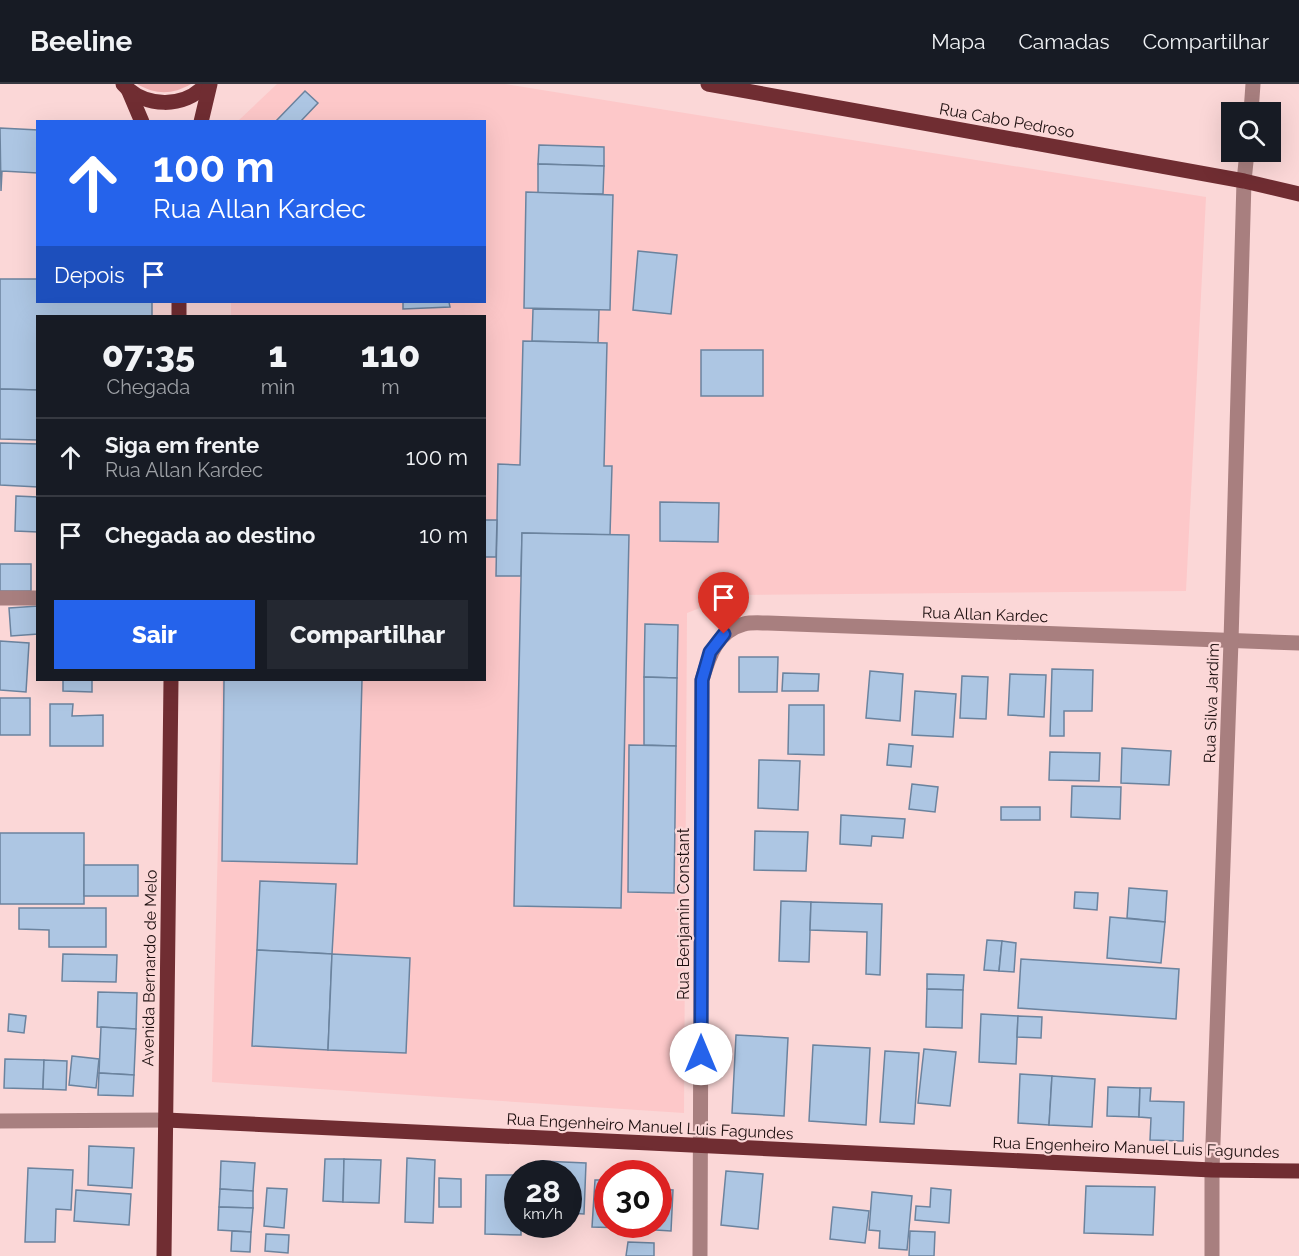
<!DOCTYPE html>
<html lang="pt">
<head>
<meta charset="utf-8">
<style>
  body { margin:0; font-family:Raleway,sans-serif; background:#242831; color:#f1f3f6; height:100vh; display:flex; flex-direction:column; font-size:22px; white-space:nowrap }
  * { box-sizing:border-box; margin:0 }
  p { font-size:20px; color:#9ea1a6 }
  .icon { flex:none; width:33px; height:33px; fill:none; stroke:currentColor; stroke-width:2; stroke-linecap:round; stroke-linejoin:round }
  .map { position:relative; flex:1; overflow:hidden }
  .sheet { position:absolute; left:36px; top:231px; width:450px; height:366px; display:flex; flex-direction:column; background:#171b24; border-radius:0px; box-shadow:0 6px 24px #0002 }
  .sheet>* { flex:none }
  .banner { position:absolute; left:36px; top:36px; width:450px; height:183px; border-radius:0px; box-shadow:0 6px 24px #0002; background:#2563eb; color:#fff; overflow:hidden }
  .buttons { position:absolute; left:1221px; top:18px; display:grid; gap:12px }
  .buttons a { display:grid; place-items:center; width:60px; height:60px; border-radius:0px; background:#171b24; box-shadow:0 6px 24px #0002; font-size:30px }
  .speed { position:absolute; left:504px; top:1076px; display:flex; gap:12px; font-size:30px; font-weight:700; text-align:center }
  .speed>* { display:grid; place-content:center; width:78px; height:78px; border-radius:50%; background:#171b24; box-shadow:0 6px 24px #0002; line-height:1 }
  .speed small { font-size:15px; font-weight:400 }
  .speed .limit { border:9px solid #d22; background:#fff; color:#111 }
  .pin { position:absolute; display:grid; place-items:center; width:51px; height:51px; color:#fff; margin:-62px -26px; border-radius:50% 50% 50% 0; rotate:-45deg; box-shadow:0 0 6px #0007 }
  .pin .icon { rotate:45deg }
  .me { position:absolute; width:66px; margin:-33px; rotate:0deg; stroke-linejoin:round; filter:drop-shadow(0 0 4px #0008) }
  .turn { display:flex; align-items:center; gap:21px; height:126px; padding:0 18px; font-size:27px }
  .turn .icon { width:78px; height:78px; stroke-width:2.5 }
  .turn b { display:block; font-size:42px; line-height:51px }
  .then { display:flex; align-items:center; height:57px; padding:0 18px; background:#0003; gap:12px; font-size:22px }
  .eta { display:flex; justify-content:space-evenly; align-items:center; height:102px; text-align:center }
  .eta b { font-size:36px; font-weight:800; line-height:42px }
  .action { display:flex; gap:12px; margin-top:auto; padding:12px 18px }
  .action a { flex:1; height:69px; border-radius:0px; background:#2563eb; color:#fff; font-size:24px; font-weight:800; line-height:69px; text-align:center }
  .action a+a { background:#242831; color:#f1f3f6 }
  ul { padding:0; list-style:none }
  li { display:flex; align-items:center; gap:18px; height:78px; padding:0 18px; border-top:2px solid #363941 }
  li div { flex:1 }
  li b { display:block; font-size:22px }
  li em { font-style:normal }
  header { display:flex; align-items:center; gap:36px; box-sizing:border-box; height:84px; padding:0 30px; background:#171b24; border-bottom:2px solid #363941 }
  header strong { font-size:28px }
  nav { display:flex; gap:33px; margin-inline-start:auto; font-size:21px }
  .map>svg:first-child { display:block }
</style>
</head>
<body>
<header>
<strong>Beeline</strong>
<nav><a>Mapa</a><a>Camadas</a><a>Compartilhar</a></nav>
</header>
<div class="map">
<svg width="1299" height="1172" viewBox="0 0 1299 1172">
  <rect width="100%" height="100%" fill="#fbd7d7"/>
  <polygon fill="#fdc8c9" points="277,0 505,0 1206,113 1186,507 733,511 687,529 684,1029 212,998 222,596 484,596 484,232 231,232 231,218 484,218 484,38 238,37"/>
  <path fill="#eeacad" d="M137 0H191C172 11 156 11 137 0Z"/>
  <g fill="#adc6e3" stroke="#6b839e" stroke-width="1.5">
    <polygon points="305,7 318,19 300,38 275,38"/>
    <polygon points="0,44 38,46 38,89 2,87 1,107"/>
    <polygon points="539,61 604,63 604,82 538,80"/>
    <polygon points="538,80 604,82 603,110 538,109"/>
    <polygon points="526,108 613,111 610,226 524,224"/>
    <polygon points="638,167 677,171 671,230 633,226"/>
    <polygon points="0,195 38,195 38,218 152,218 152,232 38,232 38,306 0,305"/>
    <polygon points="403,218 449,218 450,223 403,225"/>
    <polygon points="533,225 599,226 598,259 532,257"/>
    <polygon points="523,257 607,259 604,382 612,382 610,451 522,449 521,492 496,492 498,380 520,381"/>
    <rect x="701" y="266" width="62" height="46"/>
    <polygon points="0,305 38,306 38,356 0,355"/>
    <polygon points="0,359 38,360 38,403 0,401"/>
    <polygon points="16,412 38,413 38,448 15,447"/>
    <polygon points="660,418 719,419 718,458 660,457"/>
    <polygon points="484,436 497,436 496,473 484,473"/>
    <polygon points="522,449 629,451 621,824 514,822"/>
    <rect x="0" y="480" width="31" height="27"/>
    <polygon points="38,522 38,550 11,552 9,524"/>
    <polygon points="645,540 678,541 677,594 644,593"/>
    <polygon points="0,557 29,559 26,608 0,606"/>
    <polygon points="739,573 778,573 777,608 739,608"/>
    <polygon points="1052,585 1093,586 1092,627 1064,627 1064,652 1050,652"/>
    <polygon points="870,587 903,590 900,637 866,634"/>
    <polygon points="783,589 819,590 818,607 782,607"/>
    <polygon points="1010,590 1046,591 1044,633 1008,631"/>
    <polygon points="962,592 988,593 986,635 960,634"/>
    <polygon points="644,593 677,594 676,662 644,661"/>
    <polygon points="63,596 92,596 92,608 63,607"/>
    <polygon points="224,596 362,596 357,780 222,777"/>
    <polygon points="915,607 956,610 953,653 912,651"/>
    <rect x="0" y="614" width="30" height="37"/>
    <polygon points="50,620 73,620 72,632 103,631 103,662 50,662"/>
    <polygon points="789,621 824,621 824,671 788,670"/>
    <polygon points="889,660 913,662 911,683 887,681"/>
    <polygon points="629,661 676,662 674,809 628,808"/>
    <polygon points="1122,664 1171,667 1169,701 1121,699"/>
    <polygon points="1050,668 1100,669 1099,697 1049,696"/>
    <polygon points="759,676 800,677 798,726 758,724"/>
    <polygon points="912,700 938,703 935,728 909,725"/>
    <polygon points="1072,702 1121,703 1120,735 1071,733"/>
    <rect x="1001" y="723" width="39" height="13"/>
    <polygon points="841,731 905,735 903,754 872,752 871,762 840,760"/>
    <polygon points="755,747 808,748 806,787 754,786"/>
    <rect x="0" y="749" width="84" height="71"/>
    <rect x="84" y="781" width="54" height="31"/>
    <polygon points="260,797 336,800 332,870 257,866"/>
    <polygon points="1129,804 1167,807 1165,838 1127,834"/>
    <polygon points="1075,808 1098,809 1097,826 1074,824"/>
    <polygon points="781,817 811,818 809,878 779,877"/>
    <polygon points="811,818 882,820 880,891 866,890 867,848 810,846"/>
    <polygon points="19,824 106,824 106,863 49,863 49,846 19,845"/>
    <polygon points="1110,833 1165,838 1161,879 1107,874"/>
    <polygon points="987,856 1002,857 999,887 984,886"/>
    <polygon points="1002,857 1016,859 1014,888 999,887"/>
    <polygon points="257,866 332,870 328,966 252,962"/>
    <polygon points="63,870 117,871 116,898 62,897"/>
    <polygon points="332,870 410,874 406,969 328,966"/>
    <polygon points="1021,875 1179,885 1176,935 1018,924"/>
    <polygon points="927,890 964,891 963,906 927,905"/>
    <polygon points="927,905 963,906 962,944 926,943"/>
    <polygon points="98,908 137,909 136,945 97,943"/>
    <polygon points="9,930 26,932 24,949 8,947"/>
    <polygon points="981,930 1018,932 1016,980 979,978"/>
    <polygon points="1018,932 1042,933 1041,954 1017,953"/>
    <polygon points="101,943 136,945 134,991 99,989"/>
    <polygon points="736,951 788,954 784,1032 732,1029"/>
    <polygon points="813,961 870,964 866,1041 809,1037"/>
    <polygon points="924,965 956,968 950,1022 918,1019"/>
    <polygon points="885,967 919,969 914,1040 880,1038"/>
    <polygon points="72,972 99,975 96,1004 69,1001"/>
    <polygon points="5,975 44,976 43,1005 4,1004"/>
    <polygon points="44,976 67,977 66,1006 43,1005"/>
    <polygon points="99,989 134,991 133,1012 98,1011"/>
    <polygon points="1020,990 1052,992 1049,1041 1018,1039"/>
    <polygon points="1052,992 1095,995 1092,1043 1049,1041"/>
    <polygon points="1108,1003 1140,1004 1139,1033 1107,1032"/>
    <polygon points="1140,1004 1151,1004 1150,1017 1184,1018 1183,1057 1150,1056 1151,1034 1139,1033"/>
    <polygon points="89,1062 134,1064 132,1104 88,1101"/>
    <polygon points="407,1074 435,1076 433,1139 405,1138"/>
    <polygon points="325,1075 344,1075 343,1118 323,1117"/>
    <polygon points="344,1075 381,1076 379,1119 343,1118"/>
    <polygon points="221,1077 255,1079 253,1107 220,1105"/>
    <polygon points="541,1077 586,1079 584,1130 568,1129 568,1089 541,1089"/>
    <polygon points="28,1084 73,1086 71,1126 56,1125 55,1158 25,1158"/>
    <polygon points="726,1087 763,1090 758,1145 721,1141"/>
    <polygon points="486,1091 518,1091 518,1140 521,1140 521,1151 485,1150"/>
    <polygon points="439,1094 461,1095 461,1123 439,1123"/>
    <polygon points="595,1096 608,1096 608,1140 624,1140 624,1144 592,1143"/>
    <polygon points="1086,1102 1155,1103 1153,1151 1084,1149"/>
    <polygon points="267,1104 287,1105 284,1144 264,1142"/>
    <polygon points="931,1104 951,1106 949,1139 915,1136 916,1122 930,1123"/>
    <polygon points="220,1105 253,1107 253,1124 219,1123"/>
    <polygon points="658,1105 673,1106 671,1147 624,1144 624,1140 658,1140"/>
    <polygon points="76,1106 131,1110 129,1141 74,1137"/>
    <polygon points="872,1108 912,1112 907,1166 879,1164 880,1147 869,1146"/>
    <polygon points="219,1123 253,1124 251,1148 218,1146"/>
    <polygon points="833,1123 869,1127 865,1159 830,1155"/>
    <polygon points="232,1147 251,1148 250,1168 231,1167"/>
    <polygon points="910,1147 935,1148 934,1172 909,1172"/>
    <polygon points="266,1150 289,1151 288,1169 265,1167"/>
    <polygon points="628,1158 654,1159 654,1172 626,1172"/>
  </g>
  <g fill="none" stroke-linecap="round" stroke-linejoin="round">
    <g stroke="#a87f7f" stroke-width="15">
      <polyline points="1251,28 1253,0"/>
      <polyline points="0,514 38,514"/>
      <polyline points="0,1037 166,1036"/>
      <path d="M700 1172 702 596C709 572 717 547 744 540 751 538 761 539 768 539L1299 559"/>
      <polyline points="1212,1172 1212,1086 1231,557 1244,97 1247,68"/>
    </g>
    <g stroke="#702d32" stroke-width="15">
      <path d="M123 0C144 24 185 25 206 0"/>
      <polyline points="708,0 1244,97 1299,110"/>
      <polyline points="128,5 142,38"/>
      <polyline points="201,38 210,0"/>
      <polyline points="179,232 179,218"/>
      <polyline points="166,1036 1212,1086 1299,1087"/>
      <polyline points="164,1172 171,596"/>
    </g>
  </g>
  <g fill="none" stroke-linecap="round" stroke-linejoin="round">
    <g stroke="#184099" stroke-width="15">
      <polyline id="route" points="701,970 702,596 710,568 724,550"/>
    </g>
    <use href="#route" stroke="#2563eb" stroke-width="10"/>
  </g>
  <g text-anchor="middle" stroke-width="4.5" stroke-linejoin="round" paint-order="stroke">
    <g font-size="16" fill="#1d0f0f" stroke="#fbd7d7">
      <text transform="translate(1007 36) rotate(10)" y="6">Rua Cabo Pedroso</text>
      <text transform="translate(985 530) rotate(2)" y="6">Rua Allan Kardec</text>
      <text transform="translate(1211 619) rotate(-88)" y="6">Rua Silva Jardim</text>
      <text transform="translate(683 830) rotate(-90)" y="6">Rua Benjamin Constant</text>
      <text transform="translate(149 884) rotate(-89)" y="6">Avenida Bernardo de Melo</text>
      <text transform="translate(650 1042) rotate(3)" y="6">Rua Engenheiro Manuel Luis Fagundes</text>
      <text transform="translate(1136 1063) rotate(2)" y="6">Rua Engenheiro Manuel Luis Fagundes</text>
    </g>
  </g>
</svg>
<div class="buttons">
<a><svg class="icon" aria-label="search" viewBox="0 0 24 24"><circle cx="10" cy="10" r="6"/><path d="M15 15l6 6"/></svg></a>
</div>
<div class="speed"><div>28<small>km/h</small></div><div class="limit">30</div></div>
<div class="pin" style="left:724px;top:550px;background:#d93025"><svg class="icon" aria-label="arrive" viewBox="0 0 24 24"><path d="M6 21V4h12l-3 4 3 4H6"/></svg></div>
<svg class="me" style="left:701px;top:970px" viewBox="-20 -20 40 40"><circle r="19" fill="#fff"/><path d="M0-13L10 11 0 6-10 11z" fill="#2563eb"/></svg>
<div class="banner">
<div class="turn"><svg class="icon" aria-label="ahead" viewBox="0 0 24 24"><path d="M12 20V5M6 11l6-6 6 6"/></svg><div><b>100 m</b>Rua Allan Kardec</div></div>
<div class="then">Depois<svg class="icon" aria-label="arrive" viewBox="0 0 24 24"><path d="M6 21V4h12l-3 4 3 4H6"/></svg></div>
</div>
<section class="sheet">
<div class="eta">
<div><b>07:35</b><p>Chegada</p></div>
<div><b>1</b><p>min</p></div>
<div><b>110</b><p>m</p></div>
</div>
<ul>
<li><svg class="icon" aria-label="ahead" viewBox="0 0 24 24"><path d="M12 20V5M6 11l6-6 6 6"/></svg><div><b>Siga em frente</b><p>Rua Allan Kardec</p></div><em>100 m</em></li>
<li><svg class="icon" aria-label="arrive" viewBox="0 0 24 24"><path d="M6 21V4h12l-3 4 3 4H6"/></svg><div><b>Chegada ao destino</b></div><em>10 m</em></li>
</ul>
<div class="action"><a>Sair</a><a>Compartilhar</a></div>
</section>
</div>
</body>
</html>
